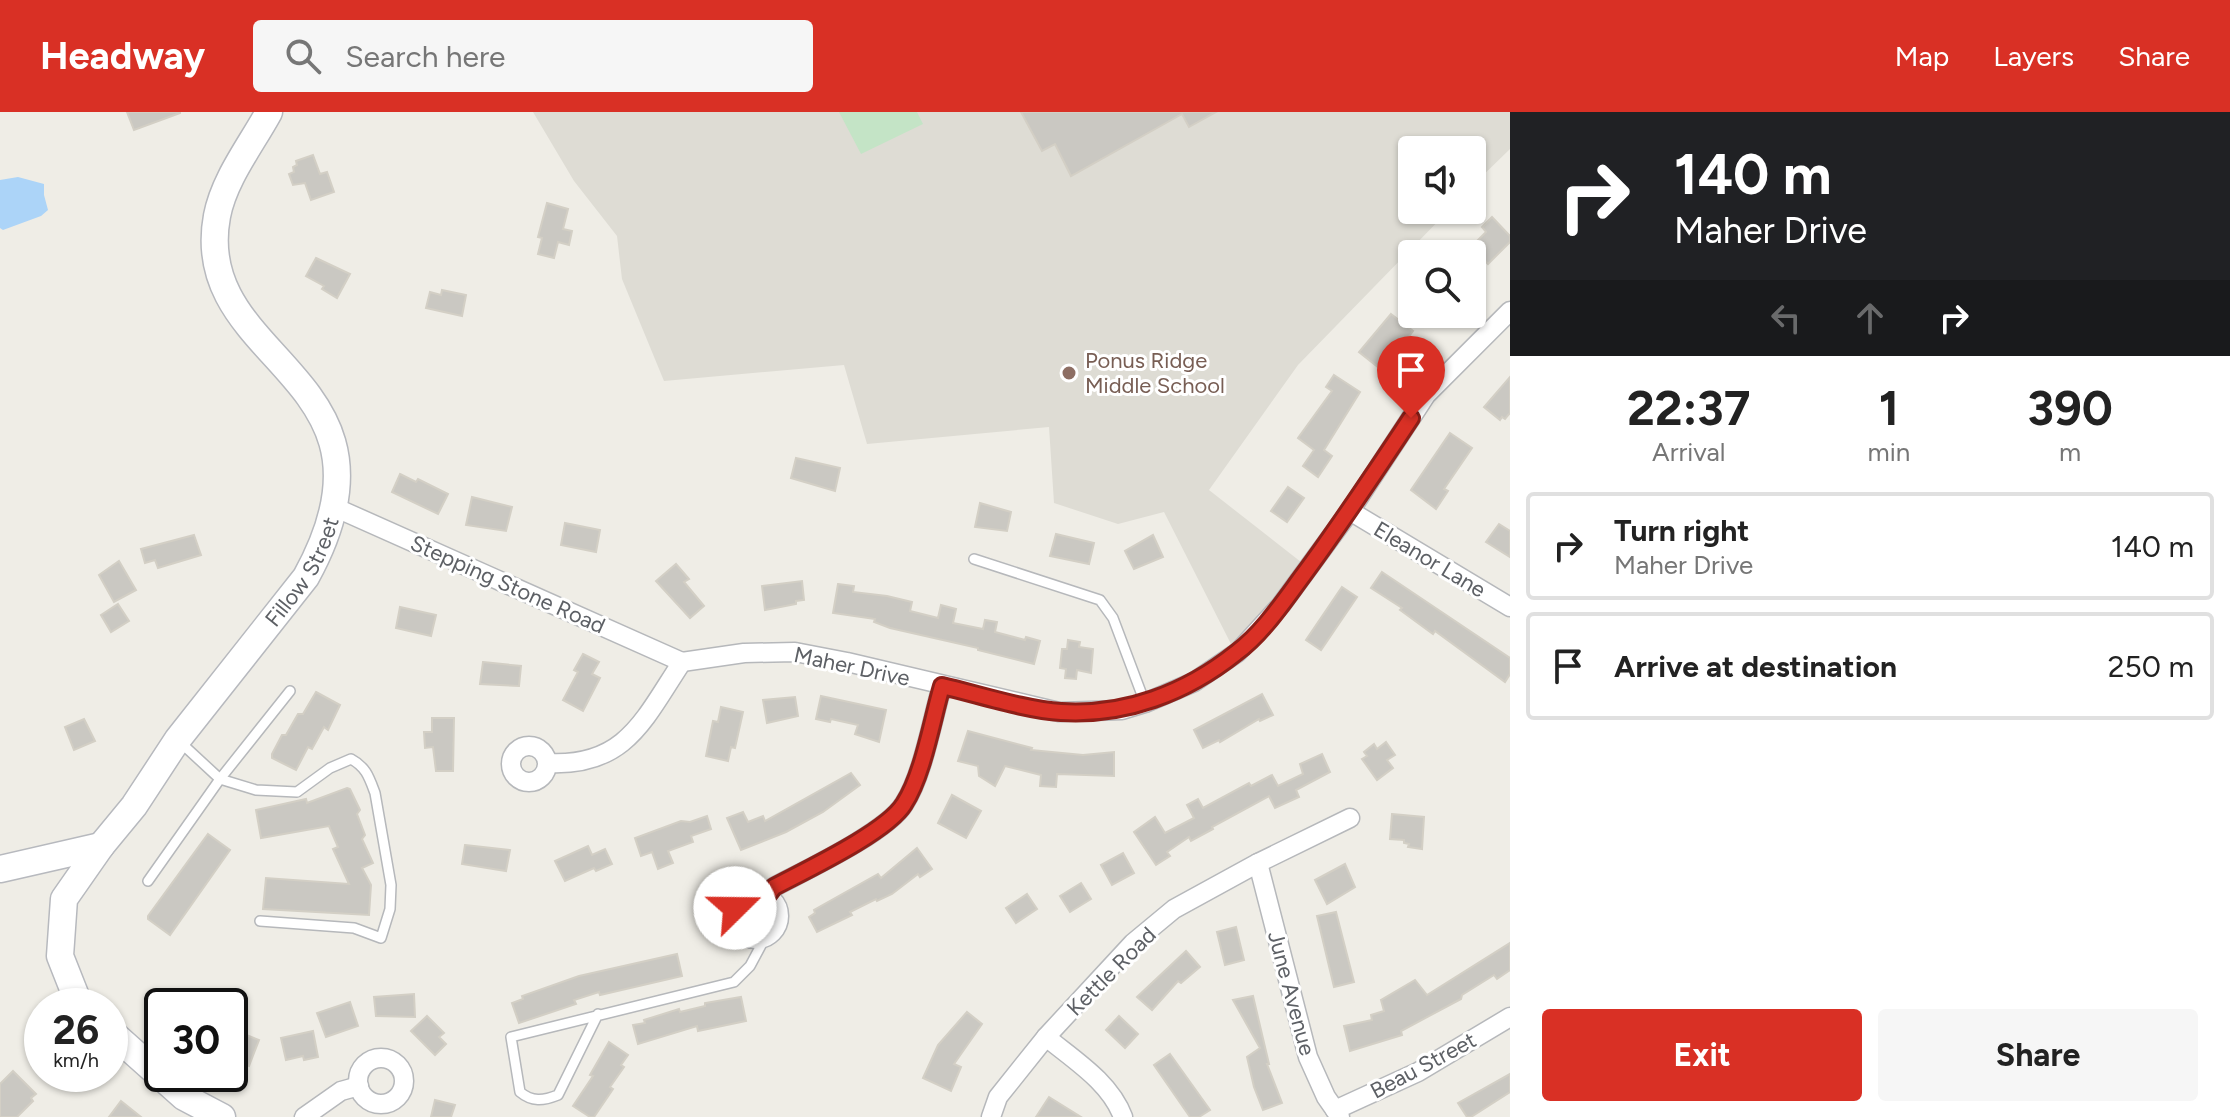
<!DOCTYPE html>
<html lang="en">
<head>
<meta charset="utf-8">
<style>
  body { margin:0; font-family:Figtree,sans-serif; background:#f6f6f6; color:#222; height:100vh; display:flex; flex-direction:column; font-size:30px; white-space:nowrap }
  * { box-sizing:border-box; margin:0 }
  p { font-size:26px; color:#767676 }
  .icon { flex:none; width:44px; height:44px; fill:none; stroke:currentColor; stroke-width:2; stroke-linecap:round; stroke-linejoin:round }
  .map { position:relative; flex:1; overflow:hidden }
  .panel { display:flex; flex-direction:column; background:#fff; width:720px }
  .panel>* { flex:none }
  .guide { background:#202124; color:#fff; overflow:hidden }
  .tools { position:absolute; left:1398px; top:24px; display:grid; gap:16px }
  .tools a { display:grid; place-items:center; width:88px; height:88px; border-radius:8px; background:#fff; box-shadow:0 2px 6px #0004; font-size:40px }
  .speed { position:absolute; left:24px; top:876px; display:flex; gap:16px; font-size:40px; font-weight:700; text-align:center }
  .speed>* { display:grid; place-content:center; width:104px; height:104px; border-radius:50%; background:#fff; box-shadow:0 2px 6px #0004; line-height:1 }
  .speed small { font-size:20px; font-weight:400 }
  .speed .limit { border:4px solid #111; border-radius:12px; background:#fff; color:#111 }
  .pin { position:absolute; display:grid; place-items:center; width:68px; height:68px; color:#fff; margin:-82px -34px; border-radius:50% 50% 50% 0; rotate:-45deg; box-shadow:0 0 8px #0007 }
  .pin .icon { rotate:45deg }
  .me { position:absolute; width:88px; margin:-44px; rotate:68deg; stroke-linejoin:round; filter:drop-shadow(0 0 6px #0008) }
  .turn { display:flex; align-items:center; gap:28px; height:168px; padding:0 32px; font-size:36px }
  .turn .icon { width:104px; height:104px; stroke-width:2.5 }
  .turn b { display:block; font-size:56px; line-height:68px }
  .lanes { display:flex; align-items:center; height:76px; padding:0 32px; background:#0003; justify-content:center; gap:40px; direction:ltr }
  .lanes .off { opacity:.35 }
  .eta { display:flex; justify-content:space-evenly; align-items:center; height:136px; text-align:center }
  .eta b { font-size:48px; font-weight:700; line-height:56px }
  .primary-button { display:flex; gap:16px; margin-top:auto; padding:16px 32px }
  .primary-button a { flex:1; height:92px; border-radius:8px; background:#d93025; color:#fff; font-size:32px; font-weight:700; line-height:92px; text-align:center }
  .primary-button a+a { background:#f6f6f6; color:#222 }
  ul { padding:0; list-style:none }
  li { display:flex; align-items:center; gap:24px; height:108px; margin:0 16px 12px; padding:0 16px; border:4px solid #e0e0e0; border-radius:8px }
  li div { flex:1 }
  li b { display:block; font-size:30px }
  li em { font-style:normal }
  header { display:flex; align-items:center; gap:48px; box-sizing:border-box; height:112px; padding:0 40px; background:#d93025; color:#fff }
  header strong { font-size:38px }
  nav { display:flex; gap:44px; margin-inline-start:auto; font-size:28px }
  .search { width:560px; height:72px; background:#f6f6f6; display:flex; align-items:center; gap:20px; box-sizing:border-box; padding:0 28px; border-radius:8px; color:#767676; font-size:30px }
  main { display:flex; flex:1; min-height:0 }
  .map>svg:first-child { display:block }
</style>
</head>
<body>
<header>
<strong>Headway</strong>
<div class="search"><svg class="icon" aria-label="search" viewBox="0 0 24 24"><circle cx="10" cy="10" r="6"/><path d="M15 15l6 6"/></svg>Search here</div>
<nav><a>Map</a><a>Layers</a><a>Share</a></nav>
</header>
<main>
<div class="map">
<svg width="1510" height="1005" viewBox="0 0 1510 1005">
  <rect width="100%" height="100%" fill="#efede6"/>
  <polygon fill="#dedcd4" points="533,0 1510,0 1510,37 1472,74 1472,38 1412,38 1412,98 1449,98 1298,253 1209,378 1301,450 1270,493 1231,532 1164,400 1118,412 1054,391 1049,315 867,332 844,253 664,269 622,167 617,124 574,69"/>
  <polygon fill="#c4e4c6" points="839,0 917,0 923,12 861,42"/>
  <polygon fill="#acd4f8" points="18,65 44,72 44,83 48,98 41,104 3,118 0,116 0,68"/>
  <g fill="#cac8c2" stroke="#d3cfc5" stroke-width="2">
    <polygon points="127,0 180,0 180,1 134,18"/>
    <polygon points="1021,0 1216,0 1189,15 1182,2 1071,64 1055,32 1042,39"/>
    <polygon points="313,43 320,62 327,60 334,80 311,88 305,71 293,73 289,62 294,60 293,55 297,53 296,49"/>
    <polygon points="547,91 568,97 563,117 572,119 569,133 558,130 554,146 538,142 542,126 538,125"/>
    <polygon points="1492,105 1510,124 1510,130 1488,152 1473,136 1474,132 1486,120 1482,115"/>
    <polygon points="316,146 350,162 337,186 322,177 324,174 306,164"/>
    <polygon points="442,178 466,183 462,204 426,196 430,180 441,183"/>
    <polygon points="1391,202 1413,219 1383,259 1359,240"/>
    <polygon points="1334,263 1360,280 1324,338 1332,344 1318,365 1303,354 1314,338 1298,326 1332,279 1326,275"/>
    <polygon points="1510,265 1510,301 1505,307 1502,305 1500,308 1484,295"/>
    <polygon points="1450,321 1472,336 1444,377 1448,379 1436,397 1411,378"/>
    <polygon points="796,346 840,356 835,379 791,366"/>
    <polygon points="400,362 416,370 418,367 448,382 438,402 392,380"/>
    <polygon points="1288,375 1304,386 1287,410 1271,399"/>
    <polygon points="472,385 512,395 506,419 466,413"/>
    <polygon points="980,391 1011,400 1007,419 975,415"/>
    <polygon points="565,411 600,418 596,440 561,433"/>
    <polygon points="1499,412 1510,419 1510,445 1486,430"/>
    <polygon points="1056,422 1094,431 1089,452 1050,444"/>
    <polygon points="194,423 201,443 158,456 155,448 145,451 141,437"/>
    <polygon points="1153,423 1163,445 1134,457 1125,439"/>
    <polygon points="119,449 136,478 114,490 99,463"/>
    <polygon points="676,452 689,467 684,470 704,494 690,506 656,469"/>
    <polygon points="1382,460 1510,546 1510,562 1505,570 1435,519 1433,522 1400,498 1402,496 1371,476"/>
    <polygon points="802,469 804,488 796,489 796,492 765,498 762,474"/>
    <polygon points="838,472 854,474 853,480 887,484 912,490 910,499 938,506 941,493 956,497 953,511 983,517 985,508 997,510 995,520 1025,528 1026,525 1040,529 1034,552 978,538 978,536 890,516 874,510 875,507 833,501"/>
    <polygon points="1342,475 1357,485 1321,538 1306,528"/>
    <polygon points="118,492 129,509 111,520 101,503"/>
    <polygon points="400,495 436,503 431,524 396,516"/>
    <polygon points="1068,528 1080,530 1079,535 1093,537 1091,561 1077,558 1076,567 1065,566 1066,557 1060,556 1062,537 1067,537"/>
    <polygon points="583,542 599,550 592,562 600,566 583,599 563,588 578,560 574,558"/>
    <polygon points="483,550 521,554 519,574 480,572"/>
    <polygon points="316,580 340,593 328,618 324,615 312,637 308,635 296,658 272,646 272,642 282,623 286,623 298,602 303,602"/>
    <polygon points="1262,582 1273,603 1260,609 1259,607 1220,630 1219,628 1203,636 1194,618"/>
    <polygon points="821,584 886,598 879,630 855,622 858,613 831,607 830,610 816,607"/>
    <polygon points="795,585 798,604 767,611 763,588"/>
    <polygon points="721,595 743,600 735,636 731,635 728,649 706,644 713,609 718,610"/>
    <polygon points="432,606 454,606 453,659 436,659 433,635 425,636 424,620 432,620"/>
    <polygon points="84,607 95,629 74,638 65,615"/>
    <polygon points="968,619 1032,636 1031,638 1083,643 1114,640 1114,664 1057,662 1056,675 1040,674 1041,663 1005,654 995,674 979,664 978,654 958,649"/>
    <polygon points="1386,630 1395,643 1387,648 1393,656 1377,668 1362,647 1367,644 1364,640 1374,632 1377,637"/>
    <polygon points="1322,642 1330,660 1296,678 1299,685 1275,696 1269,684 1212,715 1213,717 1191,729 1189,725 1167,740 1170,744 1156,753 1134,720 1155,705 1165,721 1194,706 1187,693 1198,687 1203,696 1249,671 1251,674 1272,663 1278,674 1303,662 1300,652"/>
    <polygon points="851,661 860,673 823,700 786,720 741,738 727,706 743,700 748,710 763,704 765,709"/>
    <polygon points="347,676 350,677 360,698 357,702 365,723 362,727 373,751 362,756 371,773 369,803 263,797 266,766 349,772 333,737 338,735 329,714 261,726 256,698 306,687 307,691"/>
    <polygon points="952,683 981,699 966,726 938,711"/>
    <polygon points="1392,702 1424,705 1422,737 1408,735 1409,732 1404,731 1404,728 1390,727"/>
    <polygon points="707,704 711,717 691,724 693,730 668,739 673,751 658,757 652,740 641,744 635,726 681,709 690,710"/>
    <polygon points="208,722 230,738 170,823 148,807 148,804"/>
    <polygon points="465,733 510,738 506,759 462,752"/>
    <polygon points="588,734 592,743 605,737 612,752 596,759 594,756 565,769 555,749"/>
    <polygon points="917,736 932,757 920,765 918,762 892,782 877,789 876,787 850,800 852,803 817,820 809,805 815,801 814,798 878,762 881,766"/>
    <polygon points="1123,741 1134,761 1112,773 1101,753"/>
    <polygon points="1345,752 1355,775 1327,792 1315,768"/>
    <polygon points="1081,771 1091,787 1070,800 1060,784"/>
    <polygon points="1027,782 1037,797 1016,811 1006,796"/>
    <polygon points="1336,800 1354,870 1334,875 1317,804"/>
    <polygon points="1236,815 1244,848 1225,853 1217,820"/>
    <polygon points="1510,831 1510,858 1497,867 1494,863 1462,883 1461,887 1401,919 1402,923 1350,939 1344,914 1372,908 1371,903 1384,899 1381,888 1415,868 1427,883"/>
    <polygon points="1186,839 1200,855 1181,871 1178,869 1152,898 1137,885"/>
    <polygon points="677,842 682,864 600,883 599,880 574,888 576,892 519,911 512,891 523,887 522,884 579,864"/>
    <polygon points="414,882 415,905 376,904 374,885"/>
    <polygon points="1253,884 1269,952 1267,952 1282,991 1263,998 1254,975 1247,945 1260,936 1233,888"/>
    <polygon points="741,885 746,909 698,919 697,914 638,932 633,913 645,911 644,908 679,897 680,900 705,894 705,891"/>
    <polygon points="350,890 358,914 326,925 317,901"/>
    <polygon points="967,900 982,912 954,952 961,955 951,979 923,966 938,933"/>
    <polygon points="427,904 444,921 439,925 446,932 435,943 411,919"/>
    <polygon points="1119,904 1138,922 1125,936 1106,918"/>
    <polygon points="234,918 259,928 249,954 230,947 230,927"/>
    <polygon points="313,919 318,945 304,948 303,944 286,948 281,926"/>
    <polygon points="609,930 628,943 621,953 624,955 610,975 613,977 594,1005 590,1005 573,994 593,964 590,963"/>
    <polygon points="1170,942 1210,998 1199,1005 1190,1005 1154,953"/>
    <polygon points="13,959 36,982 31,986 33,989 17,1005 0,1005 0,972"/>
    <polygon points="1510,962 1510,980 1471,1005 1467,1005 1458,991"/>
    <polygon points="1049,985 1081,1005 1036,1005"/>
    <polygon points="435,988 455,993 451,1005 431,1005"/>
    <polygon points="121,989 141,1005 109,1005"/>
  </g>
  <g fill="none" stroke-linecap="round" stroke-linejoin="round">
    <g stroke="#b6b8bb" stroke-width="12">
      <g id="lane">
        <polyline points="974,447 1100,488 1113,506 1145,591"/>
        <path d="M180 630 220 667 256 678 297 680 330 656 351 647C366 655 369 665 375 681L391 773 390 797 381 826 354 816 260 809"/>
        <polyline points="148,769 220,667 290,579"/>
        <path d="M598 902 558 983C543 989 532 990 520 980L511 925 734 870 750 854 766 824"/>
      </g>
    </g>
    <g stroke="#b6b8bb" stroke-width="21">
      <g id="street">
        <polyline points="334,395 682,550"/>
        <polyline points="1350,399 1510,495"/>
        <polyline points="682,550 744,541 795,540 847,550 1059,600 1122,598 1145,591 1194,570 1238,540 1281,493 1350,399 1426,283 1510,199"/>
        <circle cx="529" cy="652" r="18"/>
        <path d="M548 651C626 655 644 607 682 550"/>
        <polyline points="1258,751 1308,945 1326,985 1340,1005"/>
        <circle cx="756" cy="804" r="23"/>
        <path d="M767 784 774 775C806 758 887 720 904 692 923 663 932 608 942 574"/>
        <path d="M1046 925C1074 948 1110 970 1123 1005"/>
        <circle cx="381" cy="969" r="23"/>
        <polyline points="1335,998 1418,960 1510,905"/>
        <polyline points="304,1005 341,979 359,974"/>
        <polyline points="991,1005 998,985 1046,925 1133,831 1174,797 1258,751 1350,706"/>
      </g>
    </g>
    <g stroke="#b7b9be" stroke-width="29">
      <g id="secondary">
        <polyline points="0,757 101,734"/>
        <path id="s1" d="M85 894 77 887 60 844 64 787 101 734 134 694 178 627 306 465C418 262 189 253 217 104 224 67 251 33 269 0"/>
        <polyline points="110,919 184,985 222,1005"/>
      </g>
    </g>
    <use href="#lane" stroke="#fff" stroke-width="9"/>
    <use href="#street" stroke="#fff" stroke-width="18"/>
    <use href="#secondary" stroke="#fff" stroke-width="26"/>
  </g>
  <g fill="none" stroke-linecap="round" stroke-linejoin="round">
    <g stroke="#8d1f18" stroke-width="20">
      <path id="route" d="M735 796C742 783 752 779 767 784L774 775C806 758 887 720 904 692 923 663 932 608 942 574 977 582 1026 598 1061 600 1125 604 1186 581 1236 541 1263 521 1284 489 1304 462 1341 412 1376 359 1411 306"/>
    </g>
    <use href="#route" stroke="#d93025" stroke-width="14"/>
  </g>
  <circle fill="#8d6e63" stroke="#fff" stroke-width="3" cx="1069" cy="261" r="8"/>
  <g text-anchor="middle" stroke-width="6" stroke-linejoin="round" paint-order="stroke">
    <g font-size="22" fill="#785e54" stroke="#fff" text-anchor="start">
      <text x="1085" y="256">Ponus Ridge<tspan x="1085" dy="25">Middle School</tspan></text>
    </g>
    <g font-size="22" fill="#5d6065" stroke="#fff">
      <text transform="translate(1430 447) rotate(31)" y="8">Eleanor Lane</text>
      <text dy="8" stroke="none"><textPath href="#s1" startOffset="520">Fillow Street</textPath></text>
      <text transform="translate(508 472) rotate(24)" y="8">Stepping Stone Road</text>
      <text transform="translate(852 554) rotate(12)" y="8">Maher Drive</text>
      <text transform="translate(1111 859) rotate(-45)" y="8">Kettle Road</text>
      <text transform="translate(1292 881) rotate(75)" y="8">June Avenue</text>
      <text transform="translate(1423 953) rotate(-28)" y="8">Beau Street</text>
    </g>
  </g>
</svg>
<div class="tools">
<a><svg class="icon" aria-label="sound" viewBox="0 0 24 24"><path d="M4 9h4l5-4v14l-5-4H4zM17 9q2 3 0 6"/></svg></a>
<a><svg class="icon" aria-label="search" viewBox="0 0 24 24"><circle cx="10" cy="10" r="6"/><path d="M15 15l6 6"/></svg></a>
</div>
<div class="speed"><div>26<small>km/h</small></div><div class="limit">30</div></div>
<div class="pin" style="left:1411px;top:306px;background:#d93025"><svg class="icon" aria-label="arrive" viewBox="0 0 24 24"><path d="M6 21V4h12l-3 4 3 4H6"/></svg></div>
<svg class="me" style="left:735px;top:796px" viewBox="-20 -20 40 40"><circle r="19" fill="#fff"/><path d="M0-13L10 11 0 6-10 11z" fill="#d93025"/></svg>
</div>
<section class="panel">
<div class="guide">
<div class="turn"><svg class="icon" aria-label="right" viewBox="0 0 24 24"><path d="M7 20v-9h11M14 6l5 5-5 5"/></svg><div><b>140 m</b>Maher Drive</div></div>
<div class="lanes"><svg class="icon off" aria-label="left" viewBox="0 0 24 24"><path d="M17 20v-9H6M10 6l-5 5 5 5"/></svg><svg class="icon off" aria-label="ahead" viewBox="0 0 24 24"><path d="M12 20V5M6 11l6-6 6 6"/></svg><svg class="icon" aria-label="right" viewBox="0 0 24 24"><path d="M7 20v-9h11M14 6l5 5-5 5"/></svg></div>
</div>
<div class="eta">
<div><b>22:37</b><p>Arrival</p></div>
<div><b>1</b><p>min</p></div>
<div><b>390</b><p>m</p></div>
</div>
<ul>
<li><svg class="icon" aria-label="right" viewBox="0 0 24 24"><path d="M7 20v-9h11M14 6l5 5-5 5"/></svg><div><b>Turn right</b><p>Maher Drive</p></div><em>140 m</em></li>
<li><svg class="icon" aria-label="arrive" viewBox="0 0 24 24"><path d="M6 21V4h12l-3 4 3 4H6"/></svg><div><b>Arrive at destination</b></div><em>250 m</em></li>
</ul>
<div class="primary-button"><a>Exit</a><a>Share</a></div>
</section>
</main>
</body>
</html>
